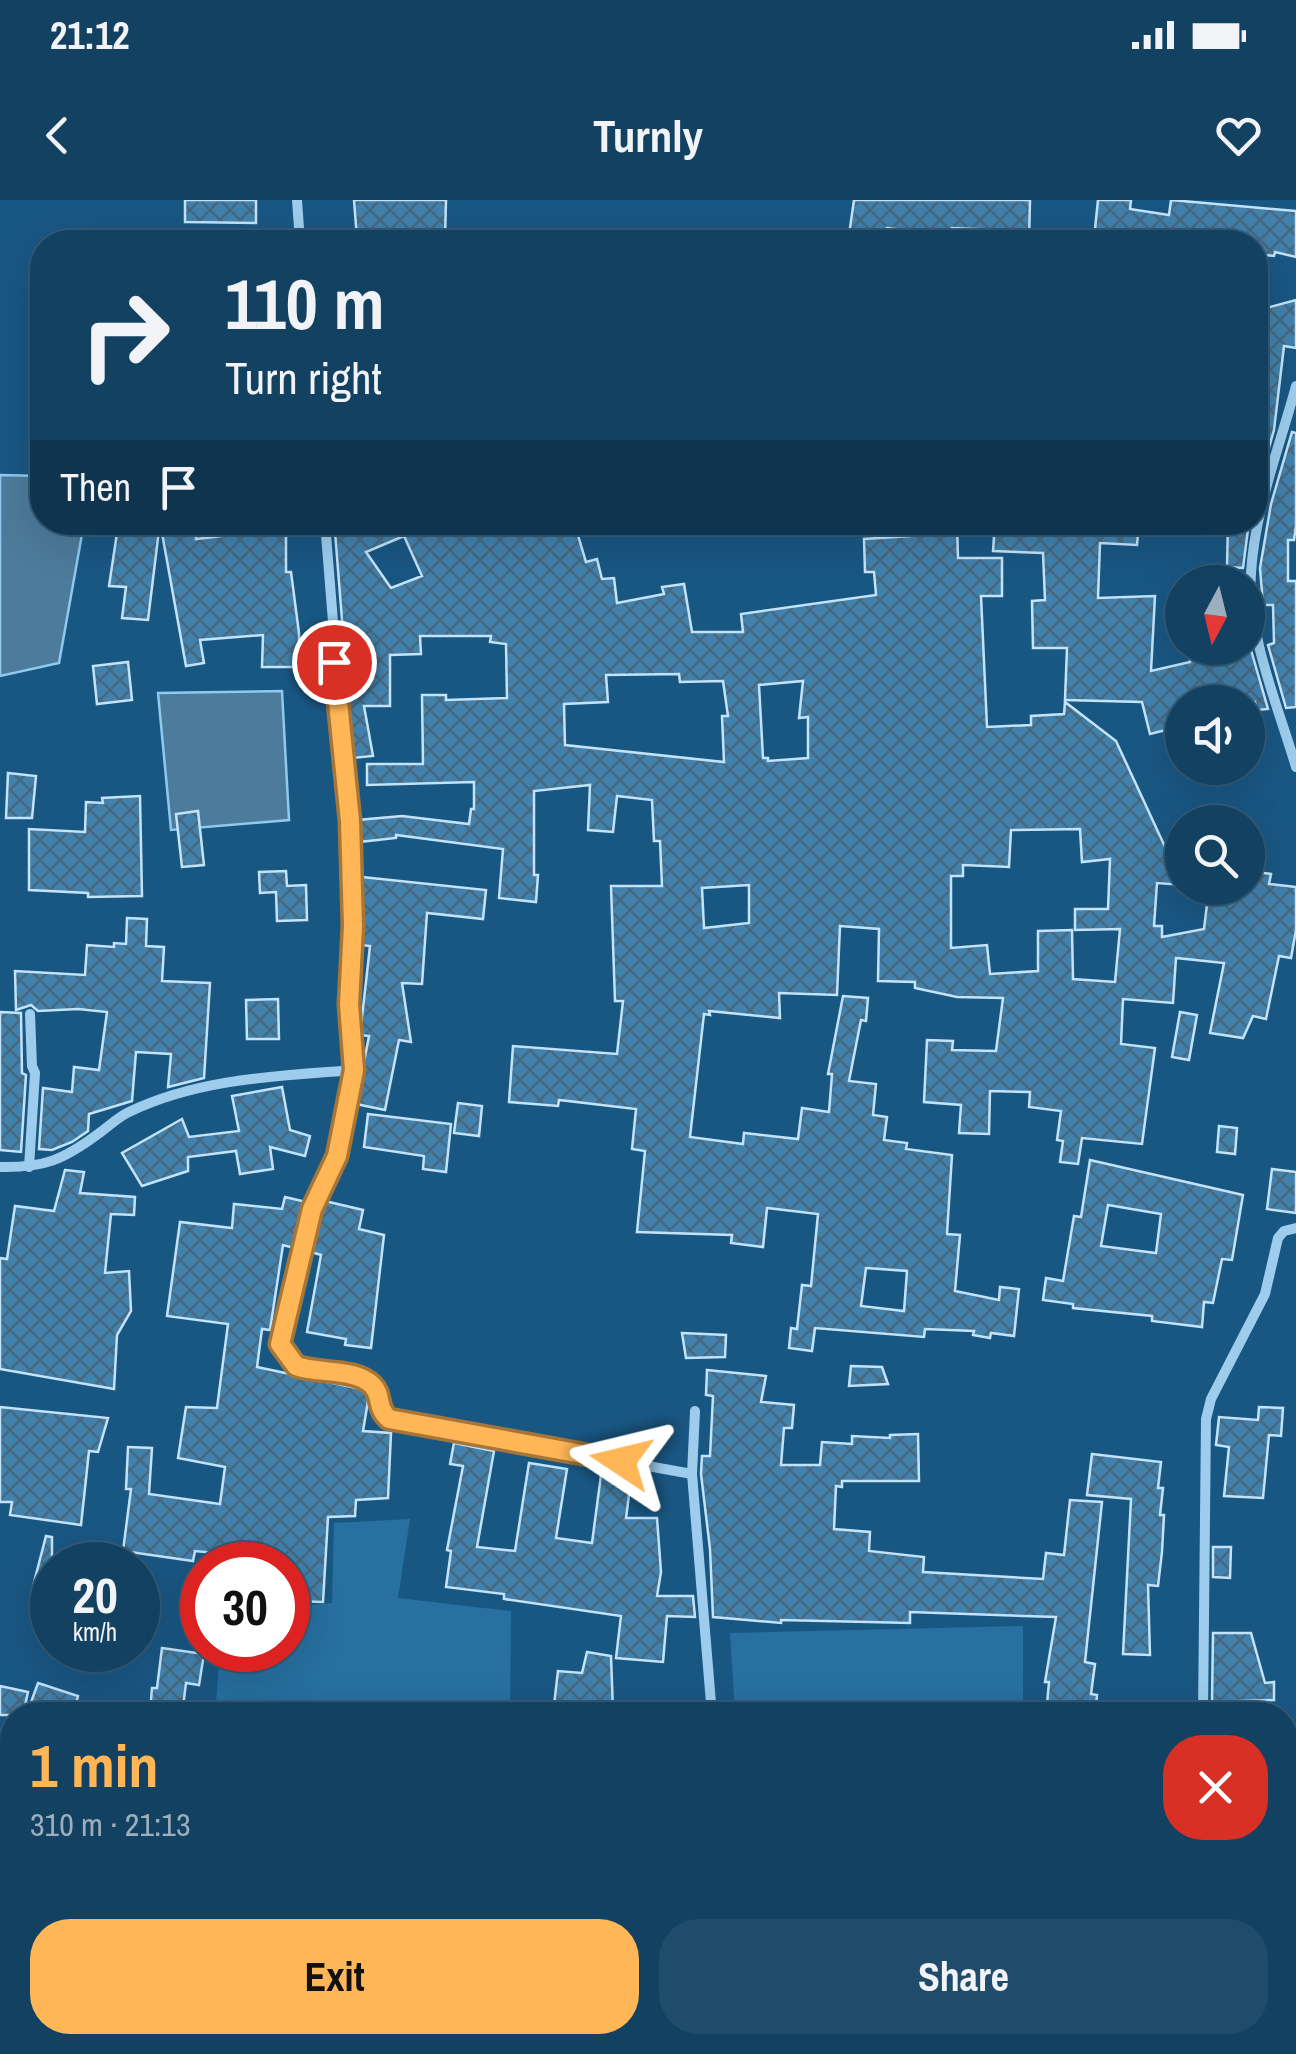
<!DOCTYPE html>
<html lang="en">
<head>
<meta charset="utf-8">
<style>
  body { margin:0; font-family:"Archivo Narrow",sans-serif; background:#204c6b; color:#f1f3f6; height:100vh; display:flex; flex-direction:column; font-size:38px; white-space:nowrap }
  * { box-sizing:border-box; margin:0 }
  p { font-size:32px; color:#9dafbe }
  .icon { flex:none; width:55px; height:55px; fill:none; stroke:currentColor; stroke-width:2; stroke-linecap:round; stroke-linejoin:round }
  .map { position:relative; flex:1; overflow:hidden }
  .panel { position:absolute; left:0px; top:1502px; width:1298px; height:352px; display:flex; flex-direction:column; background:#134162; border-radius:40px 40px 0 0; box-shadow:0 10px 40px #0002,0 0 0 2px #325a77 }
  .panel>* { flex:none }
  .top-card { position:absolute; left:30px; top:30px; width:1238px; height:305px; border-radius:40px; box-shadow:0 10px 40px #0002,0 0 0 2px #325a77; background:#134162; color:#f1f3f6; overflow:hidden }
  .needle { width:65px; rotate:187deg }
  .fabs { position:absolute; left:1165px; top:365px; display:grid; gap:20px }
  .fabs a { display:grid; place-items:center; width:100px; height:100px; border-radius:50%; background:#134162; box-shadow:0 10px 40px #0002,0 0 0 2px #325a77; font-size:50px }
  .speed { position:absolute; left:30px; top:1342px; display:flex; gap:20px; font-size:50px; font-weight:700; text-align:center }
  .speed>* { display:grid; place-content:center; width:130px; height:130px; border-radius:50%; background:#134162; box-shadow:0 10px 40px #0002,0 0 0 2px #325a77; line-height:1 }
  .speed small { font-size:25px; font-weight:400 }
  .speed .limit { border:15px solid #d22; background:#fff; color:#111 }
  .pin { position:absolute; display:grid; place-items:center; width:85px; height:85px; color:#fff; margin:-42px; border:5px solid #fff; border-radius:50%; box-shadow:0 2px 10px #0007 }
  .me { position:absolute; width:110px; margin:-55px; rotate:280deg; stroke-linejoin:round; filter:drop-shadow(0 0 8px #0008) }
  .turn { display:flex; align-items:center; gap:35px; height:210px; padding:0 30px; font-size:45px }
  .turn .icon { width:130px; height:130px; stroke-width:2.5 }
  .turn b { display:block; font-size:70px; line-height:85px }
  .then { display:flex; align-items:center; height:95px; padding:0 30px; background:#0003; gap:20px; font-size:38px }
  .round { display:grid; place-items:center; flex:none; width:105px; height:105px; border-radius:40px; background:#204c6b }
  .overview { display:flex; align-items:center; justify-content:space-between; height:170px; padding:0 30px }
  h1 { font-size:60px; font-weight:700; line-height:75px; color:#ffb657 }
  .button { display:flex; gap:20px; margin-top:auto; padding:20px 30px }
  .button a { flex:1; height:115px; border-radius:40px; background:#ffb657; color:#111; font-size:40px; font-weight:700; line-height:115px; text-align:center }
  .button a+a { background:#204c6b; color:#f1f3f6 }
  .status { display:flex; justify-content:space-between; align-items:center; height:70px; padding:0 50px; background:#134162; direction:ltr }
  .status svg { height:28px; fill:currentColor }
  header { display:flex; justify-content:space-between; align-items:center; height:130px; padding:0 30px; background:#134162; font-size:45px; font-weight:700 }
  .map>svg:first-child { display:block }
</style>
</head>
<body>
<div class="status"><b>21:12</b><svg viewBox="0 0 49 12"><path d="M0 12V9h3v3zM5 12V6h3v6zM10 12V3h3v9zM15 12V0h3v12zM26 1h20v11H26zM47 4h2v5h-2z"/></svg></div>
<header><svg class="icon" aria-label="back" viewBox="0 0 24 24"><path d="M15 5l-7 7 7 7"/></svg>Turnly<svg class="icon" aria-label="heart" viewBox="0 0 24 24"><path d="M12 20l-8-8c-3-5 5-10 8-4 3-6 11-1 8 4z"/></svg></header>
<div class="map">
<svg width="1296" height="1854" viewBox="0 0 1296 1854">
  <defs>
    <pattern id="building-cross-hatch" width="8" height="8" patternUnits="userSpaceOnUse" patternTransform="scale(2.5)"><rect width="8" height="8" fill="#4181ac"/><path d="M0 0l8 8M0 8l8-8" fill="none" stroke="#466981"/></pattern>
  </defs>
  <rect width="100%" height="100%" fill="#195783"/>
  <g fill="#2770a0">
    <polygon points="410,1319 398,1398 511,1411 510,1515 215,1515 219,1465 246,1469 248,1450 288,1450 288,1407 332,1403 334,1323"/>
    <polygon points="1023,1426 1023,1515 735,1515 730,1433"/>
  </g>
  <g fill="#4d7b9b" stroke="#8fc9ee" stroke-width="2.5">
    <polygon points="0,275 42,276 42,322 84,323 59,463 0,476"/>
    <polygon points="282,491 289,620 171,630 158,493"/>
  </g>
  <g fill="url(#building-cross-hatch)" stroke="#c2e3f9" stroke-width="2.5" fill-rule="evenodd">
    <polygon points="185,0 256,0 256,23 185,22"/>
    <polygon points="354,0 446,0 445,39 415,40 416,36 357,39"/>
    <polygon points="854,0 1030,0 1029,42 997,42 997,30 952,28 952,37 887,28 886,42 848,42"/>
    <polygon points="1098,0 1131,0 1130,9 1169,15 1171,0 1296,11 1296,57 1275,52 1274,56 1255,54 1255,42 1233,42 1234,34 1180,32 1178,42 1154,42 1155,35 1095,29"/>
    <polygon points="1296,100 1296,148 1284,146 1274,230 1255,296 1255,111"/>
    <polygon points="1292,232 1296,233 1296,326 1294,340 1288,340 1288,381 1296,381 1296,507 1286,508 1268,445 1274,443 1273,405 1263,405 1260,368 1271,304"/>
    <path d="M366 322H460L465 329 480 322H574L586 362 597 359 602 379 614 378 617 403 664 394 662 387 684 384 692 432H743L741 414 876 395 874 372H865L864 339 910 336V325L917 322H957L958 358H1002V396H981L987 527 1031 525V516L1064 514 1065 502 1116 541 1166 649 1182 644V685L1157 683 1154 726H1162V737L1204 729 1209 688H1248V671L1271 674 1269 684 1296 687V730L1291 758 1279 756 1266 819 1253 816 1243 838 1210 833 1224 763 1176 758 1173 803 1123 799 1121 844 1155 848 1142 944 1082 938 1078 964 1060 962 1063 941 1057 940 1061 911 1029 907 1030 892 990 891 989 934 959 933 961 905 924 902 927 840 953 841 952 850 996 851 1003 798 957 797 915 788V782L878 781 879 729 840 726 837 795 779 793 780 818 709 811 710 815 704 814 690 937 743 944 744 933 798 939 802 908 829 912 832 874H828L843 796 868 798 866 821 861 820 849 881 876 884 873 915 887 917 884 940 907 943 906 949 952 955 947 1034 960 1035 955 1091 999 1100 1000 1087 1019 1089 1014 1136 991 1133 990 1138 973 1135 974 1131 925 1129 924 1137 815 1128 812 1151 789 1148 791 1128 797 1129 802 1085 811 1086 818 1014 767 1008 763 1047 731 1043 732 1035 637 1032 645 951 632 949 636 909 559 900 558 906 509 902 513 846 617 854 623 801H615L611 686H662L660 641H654L652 600 617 596 613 632 588 630 590 585 534 591V675H538L536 702 499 698 503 649 396 635V638L359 642 358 620 402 616 469 624 471 609H474V582L367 585V564H423L422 495H446V500L507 498 506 444 490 442 491 436H420L421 454 390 455V506H364L373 556 353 558 335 332ZM404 336 422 376 391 388 366 352ZM679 474 680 482 723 481 728 516H722L724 562 565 545 564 504 608 502 606 475ZM803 481 799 518 808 517V558L768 561V558H763L759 485ZM1080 629 1082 662 1110 659 1108 709H1075V730L1120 729 1115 782 1073 779 1072 730 1038 731V771L990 774 987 745 951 748V676H963V665L1009 667 1011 630ZM749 685V723L704 728 702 688ZM866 1068 907 1071 904 1111 861 1106Z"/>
    <polygon points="995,322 1139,322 1137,345 1100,343 1098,398 1155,396 1151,471 1190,462 1190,455 1209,454 1208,450 1231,448 1232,455 1251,450 1268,509 1257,510 1255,502 1182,502 1182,526 1150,534 1142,502 1065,500 1067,448 1033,448 1032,401 1045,400 1043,353 993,351"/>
    <polygon points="1228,322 1249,322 1243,368 1227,367"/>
    <polygon points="286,327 286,372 291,372 299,433 299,467 262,467 263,435 200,440 204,463 186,466 162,333 196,330 196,339 257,332 257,328"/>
    <polygon points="159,330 148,420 122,418 126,387 109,386 117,333"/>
    <polygon points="128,462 132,500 97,504 93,466"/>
    <polygon points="8,573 36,576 32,618 6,618"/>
    <polygon points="140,596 142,696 88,697 88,693 29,690 29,629 85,632 86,602 103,603 102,598"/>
    <polygon points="198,611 204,665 182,667 176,614"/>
    <polygon points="286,671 287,686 306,685 307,720 277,721 276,692 260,693 259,672"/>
    <polygon points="362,677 486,690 483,719 427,713 422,784 402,783 411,842 399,840 385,910 356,904 369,836 360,835 370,746 361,745"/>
    <polygon points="127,718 147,719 146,746 164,747 162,781 210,783 204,878 168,887 171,854 136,852 132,901 89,914 88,931 72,942 52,950 39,949 43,888 72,892 74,867 99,870 107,812 78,809 38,811 31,805 16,810 15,771 85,775 87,745 114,747 114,743 126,744"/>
    <polygon points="278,799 279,839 247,839 246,800"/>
    <polygon points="0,812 21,813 22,873 26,875 21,952 0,950"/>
    <polygon points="1180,812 1197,815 1189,860 1172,857"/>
    <polygon points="282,887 290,930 310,936 305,956 270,947 273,969 240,974 236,951 188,957 188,971 142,986 122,953 182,919 189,937 239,931 232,896"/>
    <polygon points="458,903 482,906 479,936 454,933"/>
    <polygon points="368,914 451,924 446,972 423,969 424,956 364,947"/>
    <polygon points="1219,926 1237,928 1235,954 1217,952"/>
    <path d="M1090 960 1243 995 1232 1060 1222 1059 1213 1103 1204 1102 1202 1127 1152 1121V1116L1073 1108V1104L1043 1100 1046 1078 1063 1081 1074 1016 1081 1017ZM1108 1005 1161 1014 1156 1053 1101 1046Z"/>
    <polygon points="1272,969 1296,972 1296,1013 1267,1009"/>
    <polygon points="65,970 84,972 80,993 135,997 134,1015 111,1014 105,1073 129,1071 131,1111 117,1135 114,1189 0,1169 0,1058 7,1059 15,1006 54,1011"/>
    <polygon points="285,997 306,1002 294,1048 283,1045 270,1130 262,1129 257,1167 361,1189 369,1195 363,1231 391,1233 388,1298 356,1300 355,1316 328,1317 323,1402 292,1401 293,1370 288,1370 288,1365 257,1365 257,1357 195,1351 193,1361 123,1351 131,1289 126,1289 128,1247 152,1248 149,1294 220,1304 225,1267 178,1258 186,1207 217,1208 228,1124 167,1116 180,1022 232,1028 234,1004 282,1009"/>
    <polygon points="325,1001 363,1010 359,1029 384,1035 371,1148 345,1145 346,1139 307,1132 321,1055 311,1052"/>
    <polygon points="682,1133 726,1135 725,1157 686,1158"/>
    <polygon points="851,1166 882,1167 888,1184 849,1186"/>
    <polygon points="707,1170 766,1176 761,1202 794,1205 792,1228 784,1228 781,1265 820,1265 822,1242 852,1244 852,1236 890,1238 890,1235 918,1234 919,1281 842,1281 842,1287 836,1286 834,1329 870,1332 869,1351 924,1357 923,1372 1043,1379 1046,1353 1064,1355 1070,1300 1102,1302 1085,1462 1095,1464 1091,1494 1097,1495 1095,1515 1046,1515 1049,1482 1045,1482 1056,1417 910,1412 910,1423 781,1420 781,1423 713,1417 710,1349 701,1274 702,1256 710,1256 713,1196 706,1195"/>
    <polygon points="0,1207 108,1218 98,1252 89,1251 81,1325 10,1315 12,1302 0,1302"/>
    <polygon points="1259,1207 1283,1208 1281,1236 1269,1235 1263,1298 1224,1296 1229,1247 1216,1245 1219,1217 1258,1220"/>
    <polygon points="454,1243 494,1251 477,1347 515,1351 529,1263 567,1269 556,1338 592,1343 601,1275 631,1280 626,1318 657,1318 661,1372 657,1396 693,1396 695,1417 667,1416 663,1462 616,1458 621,1416 504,1399 504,1394 446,1387 451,1351 447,1350 463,1266 450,1264"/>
    <polygon points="1092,1254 1161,1262 1158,1288 1163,1288 1160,1315 1164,1315 1162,1352 1158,1386 1148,1385 1150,1455 1123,1454 1131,1299 1087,1295"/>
    <polygon points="46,1336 52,1337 52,1400 31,1394"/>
    <polygon points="1213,1347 1231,1347 1230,1378 1213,1377"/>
    <polygon points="1213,1433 1251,1433 1265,1483 1274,1482 1274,1500 1212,1502"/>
    <polygon points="162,1448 204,1454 199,1485 186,1483 182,1515 150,1512 152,1488 157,1488"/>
    <polygon points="587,1452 611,1456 613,1511 554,1505 558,1471 582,1473"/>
    <polygon points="38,1483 78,1496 73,1515 58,1515 30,1505"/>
    <polygon points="0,1486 28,1492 23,1515 0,1515"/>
  </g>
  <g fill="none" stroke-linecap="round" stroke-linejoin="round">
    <g stroke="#9dccec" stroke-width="10">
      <polyline points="297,0 300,42"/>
      <path d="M1296 186C1279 249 1255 308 1251 373 1247 434 1279 509 1296 567"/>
      <path d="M354 870 337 956 312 1009 280 1144C296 1187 349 1161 377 1190L381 1211 389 1219 692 1274"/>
      <path d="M0 967C44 968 63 960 98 934 108 927 118 917 129 912 199 878 279 876 354 870L349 804 353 725 349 621 325 322"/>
      <polyline points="29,967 35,873 32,866 30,814"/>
      <polyline points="695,1211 692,1274 712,1515"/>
      <polyline points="1203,1515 1206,1219 1211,1199 1265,1094 1278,1038 1284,1031 1296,1028"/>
      <polyline points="1208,1842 1209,1854"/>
      <polyline points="96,1854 98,1842"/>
      <polyline points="426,1854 426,1842"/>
      <polyline points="721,1854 721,1842"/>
    </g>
  </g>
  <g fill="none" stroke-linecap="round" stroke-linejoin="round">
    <g stroke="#a67639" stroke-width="25">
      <path id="route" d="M334 462 350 621 353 726 349 804 354 870 337 956 312 1009 280 1144 296 1166C318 1174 355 1168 372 1185 383 1195 375 1207 389 1219L621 1261"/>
    </g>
    <use href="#route" stroke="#ffb657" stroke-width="18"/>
  </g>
</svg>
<div class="fabs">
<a><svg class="needle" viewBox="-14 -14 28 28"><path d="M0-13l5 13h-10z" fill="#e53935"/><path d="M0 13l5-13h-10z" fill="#9dafbe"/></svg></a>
<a><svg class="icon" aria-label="sound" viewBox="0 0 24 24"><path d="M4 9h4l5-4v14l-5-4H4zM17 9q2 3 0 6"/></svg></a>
<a><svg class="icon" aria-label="search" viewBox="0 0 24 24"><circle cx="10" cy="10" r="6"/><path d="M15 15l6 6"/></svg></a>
</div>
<div class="speed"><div>20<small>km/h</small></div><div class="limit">30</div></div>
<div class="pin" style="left:334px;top:462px;background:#d93025"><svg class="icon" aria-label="arrive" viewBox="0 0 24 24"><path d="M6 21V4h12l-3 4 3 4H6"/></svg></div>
<svg class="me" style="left:621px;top:1261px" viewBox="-20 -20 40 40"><path d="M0-17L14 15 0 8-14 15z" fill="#ffb657" stroke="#fff" stroke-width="4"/></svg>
<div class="top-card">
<div class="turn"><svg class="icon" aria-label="right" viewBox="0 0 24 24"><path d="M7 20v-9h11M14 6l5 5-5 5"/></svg><div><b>110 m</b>Turn right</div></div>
<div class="then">Then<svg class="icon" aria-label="arrive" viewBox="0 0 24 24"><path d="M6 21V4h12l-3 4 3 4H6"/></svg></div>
</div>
<section class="panel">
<div class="overview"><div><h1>1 min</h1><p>310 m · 21:13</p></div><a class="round" style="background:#d93025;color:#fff"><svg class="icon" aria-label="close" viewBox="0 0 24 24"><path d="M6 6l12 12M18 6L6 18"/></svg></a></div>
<div class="button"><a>Exit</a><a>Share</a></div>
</section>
</div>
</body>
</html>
